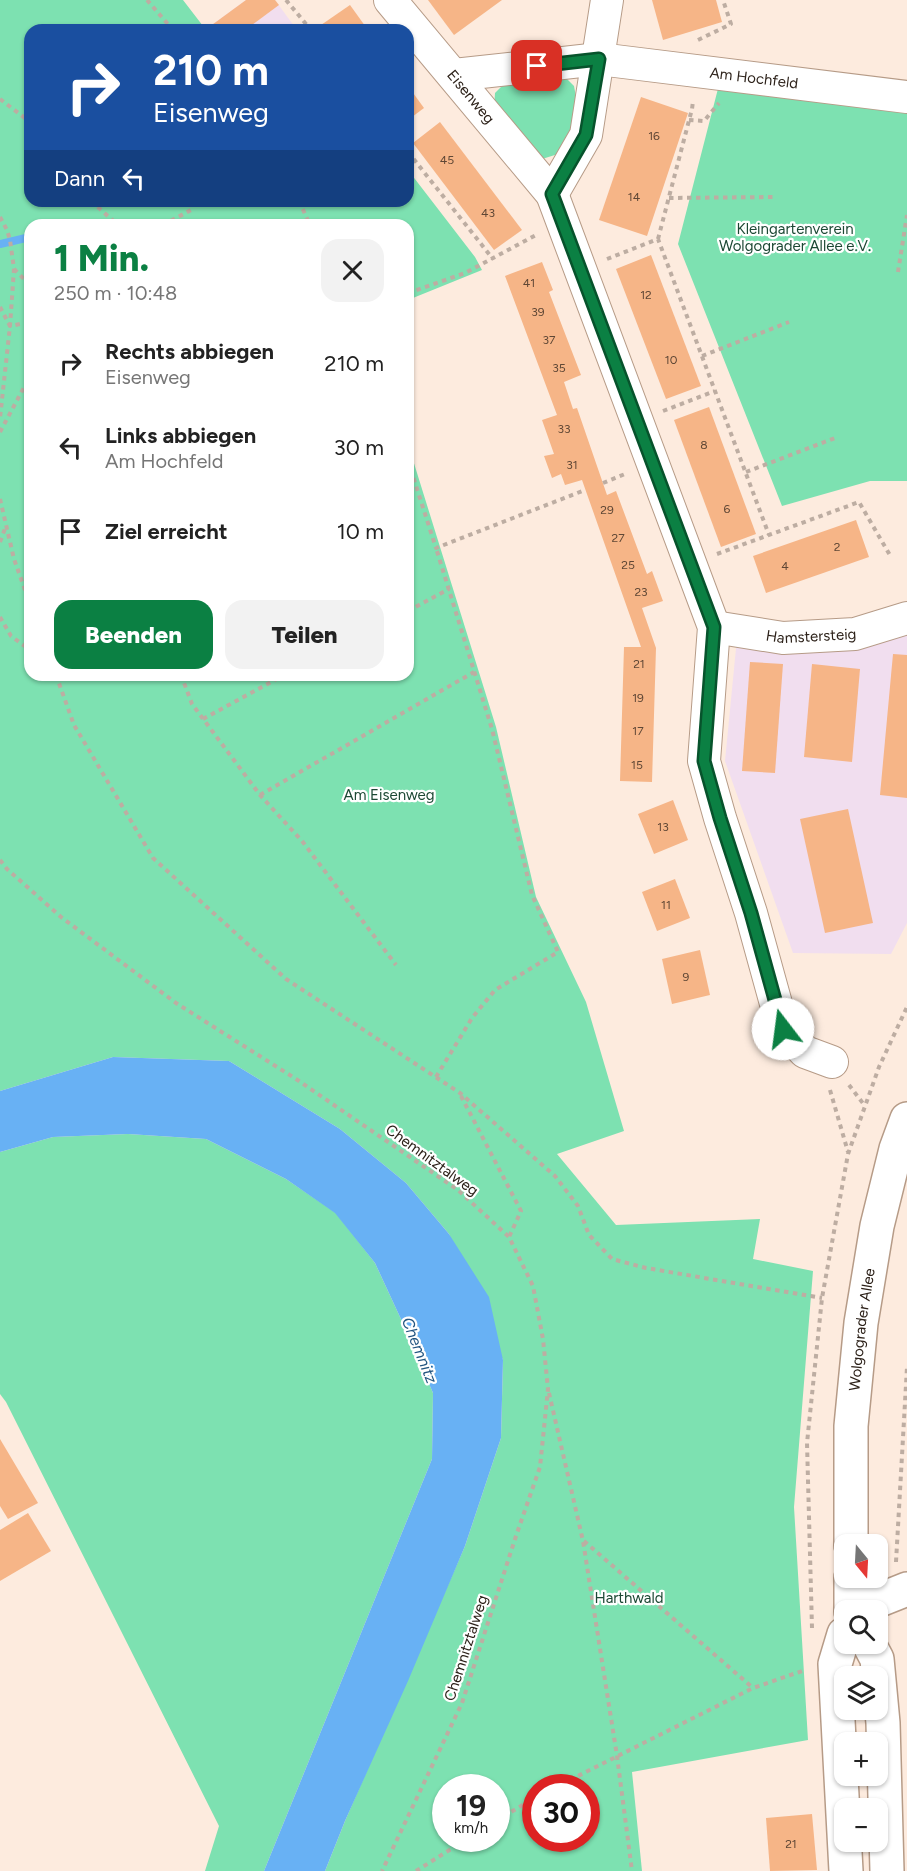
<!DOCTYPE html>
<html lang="de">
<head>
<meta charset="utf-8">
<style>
  body { margin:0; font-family:Figtree,sans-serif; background:#f2f2f2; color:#222; height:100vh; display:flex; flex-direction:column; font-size:22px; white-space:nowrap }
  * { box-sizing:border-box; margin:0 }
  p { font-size:20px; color:#767676 }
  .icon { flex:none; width:33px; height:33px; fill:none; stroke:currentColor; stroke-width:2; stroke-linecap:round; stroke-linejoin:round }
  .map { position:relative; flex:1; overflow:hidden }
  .drawer { position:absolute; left:24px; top:219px; width:390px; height:462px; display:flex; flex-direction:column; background:#fff; border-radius:18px; box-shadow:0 2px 4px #0004 }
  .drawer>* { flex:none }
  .top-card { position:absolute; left:24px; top:24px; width:390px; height:183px; border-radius:18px; box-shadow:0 2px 4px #0004; background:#1a4fa0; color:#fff; overflow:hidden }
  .needle { width:39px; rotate:162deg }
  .tools { position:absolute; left:834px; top:1534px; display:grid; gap:12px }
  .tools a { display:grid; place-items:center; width:54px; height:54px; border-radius:12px; background:#fff; box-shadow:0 2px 4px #0004; font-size:30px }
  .speed { position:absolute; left:432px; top:1774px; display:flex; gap:12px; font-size:30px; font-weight:700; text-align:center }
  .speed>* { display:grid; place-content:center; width:78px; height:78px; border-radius:50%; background:#fff; box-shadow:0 2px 4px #0004; line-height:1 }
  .speed small { font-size:15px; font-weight:400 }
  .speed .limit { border:9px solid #d22; background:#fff; color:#111 }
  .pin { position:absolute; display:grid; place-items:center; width:51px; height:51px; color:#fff; margin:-26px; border-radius:12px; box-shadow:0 3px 9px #0006 }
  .me { position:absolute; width:66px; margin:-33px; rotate:345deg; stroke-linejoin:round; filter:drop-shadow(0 0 4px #0008) }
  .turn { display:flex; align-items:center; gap:21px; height:126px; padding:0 30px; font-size:27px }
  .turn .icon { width:78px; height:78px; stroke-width:2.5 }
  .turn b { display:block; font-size:42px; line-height:51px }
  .then { display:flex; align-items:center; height:57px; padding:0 30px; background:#0003; gap:12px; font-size:22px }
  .round { display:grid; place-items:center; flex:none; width:63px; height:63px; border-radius:18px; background:#f2f2f2 }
  .overview { display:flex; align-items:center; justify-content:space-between; height:102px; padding:0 30px }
  h1 { font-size:36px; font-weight:800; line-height:45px; color:#0b8043 }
  .action { display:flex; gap:12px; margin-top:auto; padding:12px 30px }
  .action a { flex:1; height:69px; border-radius:18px; background:#0b8043; color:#fff; font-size:24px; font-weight:800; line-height:69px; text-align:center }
  .action a+a { background:#f2f2f2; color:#222 }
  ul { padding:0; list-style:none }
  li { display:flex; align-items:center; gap:18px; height:84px; padding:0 30px }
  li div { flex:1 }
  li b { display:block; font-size:22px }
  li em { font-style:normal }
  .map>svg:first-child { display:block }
</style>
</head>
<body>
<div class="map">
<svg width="907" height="1871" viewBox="0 0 907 1871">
  <rect width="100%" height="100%" fill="#fdebde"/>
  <g fill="#f1deef">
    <polygon points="246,0 275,0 297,30 205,30"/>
    <polygon points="907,612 907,923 891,954 793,953 725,761 738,628 825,632"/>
  </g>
  <g fill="#7de1b1" fill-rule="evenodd">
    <path d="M0 0H183L203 26 200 30H30V201H408V170L475 257 482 270 408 300V225H30V675H408V444L496 727 536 897 586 1002 624 1131 557 1154 616 1225 760 1219 753 1259 813 1271 794 1507 808 1740 632 1772 642 1871H325L345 1821 465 1546 501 1438 503 1360 449 1234 406 1183 340 1129 229 1061 113 1057 0 1091ZM446 1788H496V1839H446ZM536 1788H586V1839H536Z"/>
    <polygon points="562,74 574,86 577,102 575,123 558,154 539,160 494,110 495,93 505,83"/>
    <polygon points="721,77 907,100 907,481 870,481 782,506 678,244"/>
    <polygon points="128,1134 206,1139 286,1179 336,1213 375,1263 406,1330 433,1393 432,1459 264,1871 205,1871 219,1826 6,1402 0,1394 0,1152 53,1137"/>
  </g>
  <polygon fill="#68b1f4" points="113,1057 229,1061 340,1129 406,1183 449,1234 489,1297 503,1360 501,1438 465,1546 408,1681 345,1821 325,1871 264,1871 432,1459 433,1393 406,1330 375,1263 335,1213 286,1179 206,1139 128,1134 53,1137 0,1152 0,1091"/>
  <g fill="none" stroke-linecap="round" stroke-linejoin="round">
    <polyline stroke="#68b1f4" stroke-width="8" points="0,244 30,237"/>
  </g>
  <g fill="#f6b587">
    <polygon points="246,0 275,0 279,5 245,30 205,30"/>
    <polygon points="428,0 502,0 454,35"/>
    <polygon points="652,0 716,0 722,22 663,40"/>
    <polygon points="350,5 368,30 325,30 321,25"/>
    <polygon points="408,86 424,108 408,120"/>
    <polygon points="641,97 688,113 647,236 599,220"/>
    <polygon points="440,122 522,230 494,250 413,143"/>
    <polygon points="651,255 701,386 666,399 616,269"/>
    <polygon points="542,262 553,290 549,292 581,375 564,382 573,409 577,408 607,495 616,491 647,574 652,571 663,601 642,608 656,648 652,782 620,781 624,647 641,647 582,480 565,485 561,474 552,478 544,456 554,454 542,420 557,415 505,276"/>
    <polygon points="709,407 756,534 721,547 674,420"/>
    <polygon points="856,520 869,557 766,593 753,556"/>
    <polygon points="893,654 907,655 907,798 880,795"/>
    <polygon points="750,662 783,664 775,773 742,771"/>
    <polygon points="812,664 860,669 852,762 804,757"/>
    <polygon points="673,800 688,840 654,854 638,814"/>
    <polygon points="848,809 873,923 825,933 800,819"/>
    <polygon points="675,879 690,918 657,931 642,892"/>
    <polygon points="700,950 710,995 672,1004 662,959"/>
    <polygon points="0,1439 38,1503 8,1519 0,1506"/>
    <polygon points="28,1513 51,1551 0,1581 0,1530"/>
    <polygon points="812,1814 817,1870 770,1871 766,1818"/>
  </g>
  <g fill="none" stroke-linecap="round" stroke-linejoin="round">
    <g stroke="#b69b87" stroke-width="34">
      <g id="street">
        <path id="s1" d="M390 0 552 194 714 627 704 761 720 818 751 913 783 1029 805 1052 832 1062"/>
        <path id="s2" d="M454 75 599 59 907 97"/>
        <polyline points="552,194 586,135 607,0"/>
        <path id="s3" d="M714 627 783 638 855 634 907 618"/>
      </g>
    </g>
    <g stroke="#b69b87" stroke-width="36">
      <g id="secondary">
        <path id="s4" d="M851 1545V1426L861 1323 877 1226 896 1149 907 1119"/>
        <polyline points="851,1611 851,1578"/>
        <polyline points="852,1611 907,1589"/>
        <polyline points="844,1634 835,1664 846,1871"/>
        <polyline points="869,1644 877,1659 883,1723 887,1871"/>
      </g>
    </g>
    <g stroke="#bdada2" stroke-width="4" stroke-dasharray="4.5 4.5" stroke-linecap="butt">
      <polyline points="147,0 173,30"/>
      <polyline points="286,0 311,30"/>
      <polyline points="698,40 731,24 723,0"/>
      <polyline points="0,99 30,122"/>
      <polyline points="689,120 704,121 719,103"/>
      <polyline points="408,152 493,259"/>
      <polyline points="669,198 775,197"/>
      <polyline points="91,201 118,225"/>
      <polyline points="299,201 310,225"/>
      <polyline points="0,217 7,230 10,240 14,269 10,326 0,418"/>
      <polyline points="163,225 191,210 187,201"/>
      <polyline points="658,239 692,109 693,101"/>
      <polyline points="607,259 658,239 769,535"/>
      <polyline points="14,269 30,285"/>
      <polyline points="898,272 907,215"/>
      <polyline points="408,293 465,273 536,235"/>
      <polyline points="0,307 10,326 30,322"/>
      <polyline points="702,356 789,322"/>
      <polyline points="663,411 715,391"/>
      <polyline points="0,432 30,376"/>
      <polyline points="408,461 436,548 585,490"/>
      <polyline points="746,472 835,438"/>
      <polyline points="603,483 625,474"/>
      <polyline points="0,499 14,559 30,604"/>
      <polyline points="0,542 6,526"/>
      <polyline points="717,554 859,502 891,557"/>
      <polyline points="408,611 449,589"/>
      <polyline points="0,617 11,636 30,650"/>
      <polyline points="56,675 74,725 153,858 286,979 460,1093 555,1176 578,1206 589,1235 612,1259 646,1268 822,1298"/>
      <polyline points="181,675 192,704 260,795 302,841 396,965"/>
      <polyline points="203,719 284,675"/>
      <polyline points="260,795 474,672"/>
      <polyline points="0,860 7,869 61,917 176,1003 296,1079 458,1190 509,1237 533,1286 543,1339 548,1389 540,1467 516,1536 462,1703 382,1871"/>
      <polyline points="436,1077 472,1018 495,990 558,952 532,895 492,729 436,548"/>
      <polyline points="849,1085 865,1106"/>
      <polyline points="830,1090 848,1152"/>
      <polyline points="461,1096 521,1211 509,1237"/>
      <polyline points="549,1393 583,1541 617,1756 632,1871"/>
      <polyline points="584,1541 753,1688"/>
      <polyline points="896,1562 907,1367"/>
      <polyline points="812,1628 807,1443 822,1298 848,1154 879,1067 907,1007"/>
      <polyline points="554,1788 753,1688 805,1670"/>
      <polyline points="496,1821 536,1797"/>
      <polyline points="416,1871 467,1839"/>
    </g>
    <use href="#street" stroke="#fff" stroke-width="32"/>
    <use href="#secondary" stroke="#fff" stroke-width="33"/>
  </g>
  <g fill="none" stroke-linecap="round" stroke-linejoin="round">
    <g stroke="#07532c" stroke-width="15">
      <polyline id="route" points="537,66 599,59 586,135 552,194 714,627 704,761 720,818 751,913 783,1029"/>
    </g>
    <use href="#route" stroke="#0b8043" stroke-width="10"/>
  </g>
  <g text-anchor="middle" stroke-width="4.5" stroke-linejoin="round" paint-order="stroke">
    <g font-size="12" fill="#5f4735">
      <text x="654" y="140">16</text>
      <text x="447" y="164">45</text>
      <text x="634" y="201">14</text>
      <text x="488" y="217">43</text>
      <text x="529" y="287">41</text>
      <text x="646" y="299">12</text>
      <text x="538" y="316">39</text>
      <text x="549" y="344">37</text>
      <text x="671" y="364">10</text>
      <text x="559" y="372">35</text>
      <text x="564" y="433">33</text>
      <text x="704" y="449">8</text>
      <text x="572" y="469">31</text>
      <text x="727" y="513">6</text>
      <text x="607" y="514">29</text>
      <text x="618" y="542">27</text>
      <text x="837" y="551">2</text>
      <text x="628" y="569">25</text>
      <text x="785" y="570">4</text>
      <text x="641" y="596">23</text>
      <text x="639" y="668">21</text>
      <text x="638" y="702">19</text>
      <text x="638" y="735">17</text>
      <text x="637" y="769">15</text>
      <text x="663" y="831">13</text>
      <text x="666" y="909">11</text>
      <text x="686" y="981">9</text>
      <text x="791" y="1848">21</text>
    </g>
    <g font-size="15" fill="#2d221a" stroke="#fff">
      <text dy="5" stroke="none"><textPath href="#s2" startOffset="302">Am Hochfeld</textPath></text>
      <text dy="5" stroke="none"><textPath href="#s1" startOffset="126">Eisenweg</textPath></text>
      <text dy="5" stroke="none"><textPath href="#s3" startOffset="98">Hamstersteig</textPath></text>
      <text transform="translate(432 1160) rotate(36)" y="5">Chemnitztalweg</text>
      <text dy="5" stroke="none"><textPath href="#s4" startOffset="216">Wolgograder Allee</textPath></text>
      <text transform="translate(466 1648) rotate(-72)" y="5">Chemnitztalweg</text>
    </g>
    <g font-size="15" fill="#1c4834" stroke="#fff">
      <text x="795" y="234">Kleingartenverein<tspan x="795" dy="17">Wolgograder Allee e.V.</tspan></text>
      <text x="389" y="800">Am Eisenweg</text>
      <text x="629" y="1603">Harthwald</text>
    </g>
    <g font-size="16" font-style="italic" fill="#225581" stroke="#fff">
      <text transform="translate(420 1350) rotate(68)" y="6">Chemnitz</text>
    </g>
  </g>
</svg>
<div class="tools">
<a><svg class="needle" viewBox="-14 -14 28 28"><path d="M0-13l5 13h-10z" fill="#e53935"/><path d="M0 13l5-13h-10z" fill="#767676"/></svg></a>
<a><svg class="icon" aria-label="search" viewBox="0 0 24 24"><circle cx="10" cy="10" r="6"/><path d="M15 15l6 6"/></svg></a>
<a><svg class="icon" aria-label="layers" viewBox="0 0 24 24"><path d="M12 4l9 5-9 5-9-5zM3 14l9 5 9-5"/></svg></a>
<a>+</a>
<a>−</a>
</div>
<div class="speed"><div>19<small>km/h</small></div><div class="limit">30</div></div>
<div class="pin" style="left:537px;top:66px;background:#d93025"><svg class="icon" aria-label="arrive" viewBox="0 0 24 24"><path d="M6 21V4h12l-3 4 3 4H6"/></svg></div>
<svg class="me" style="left:783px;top:1029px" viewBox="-20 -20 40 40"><circle r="19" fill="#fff"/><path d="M0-13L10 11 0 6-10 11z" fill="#0b8043"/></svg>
<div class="top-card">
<div class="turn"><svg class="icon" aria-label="right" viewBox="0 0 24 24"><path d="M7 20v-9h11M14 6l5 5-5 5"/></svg><div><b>210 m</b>Eisenweg</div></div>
<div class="then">Dann<svg class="icon" aria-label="left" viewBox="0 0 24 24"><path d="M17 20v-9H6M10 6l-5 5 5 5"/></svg></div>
</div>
<section class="drawer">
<div class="overview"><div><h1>1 Min.</h1><p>250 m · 10:48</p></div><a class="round"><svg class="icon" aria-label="close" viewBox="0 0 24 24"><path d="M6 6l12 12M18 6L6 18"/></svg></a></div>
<ul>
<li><svg class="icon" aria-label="right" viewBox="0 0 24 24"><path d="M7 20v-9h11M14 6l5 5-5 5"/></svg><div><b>Rechts abbiegen</b><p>Eisenweg</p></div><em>210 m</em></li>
<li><svg class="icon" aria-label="left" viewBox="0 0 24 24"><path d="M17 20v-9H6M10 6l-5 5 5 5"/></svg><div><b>Links abbiegen</b><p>Am Hochfeld</p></div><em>30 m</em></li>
<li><svg class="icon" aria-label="arrive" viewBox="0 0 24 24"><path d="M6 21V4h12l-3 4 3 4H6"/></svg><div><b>Ziel erreicht</b></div><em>10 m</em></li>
</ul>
<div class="action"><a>Beenden</a><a>Teilen</a></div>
</section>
</div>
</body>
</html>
